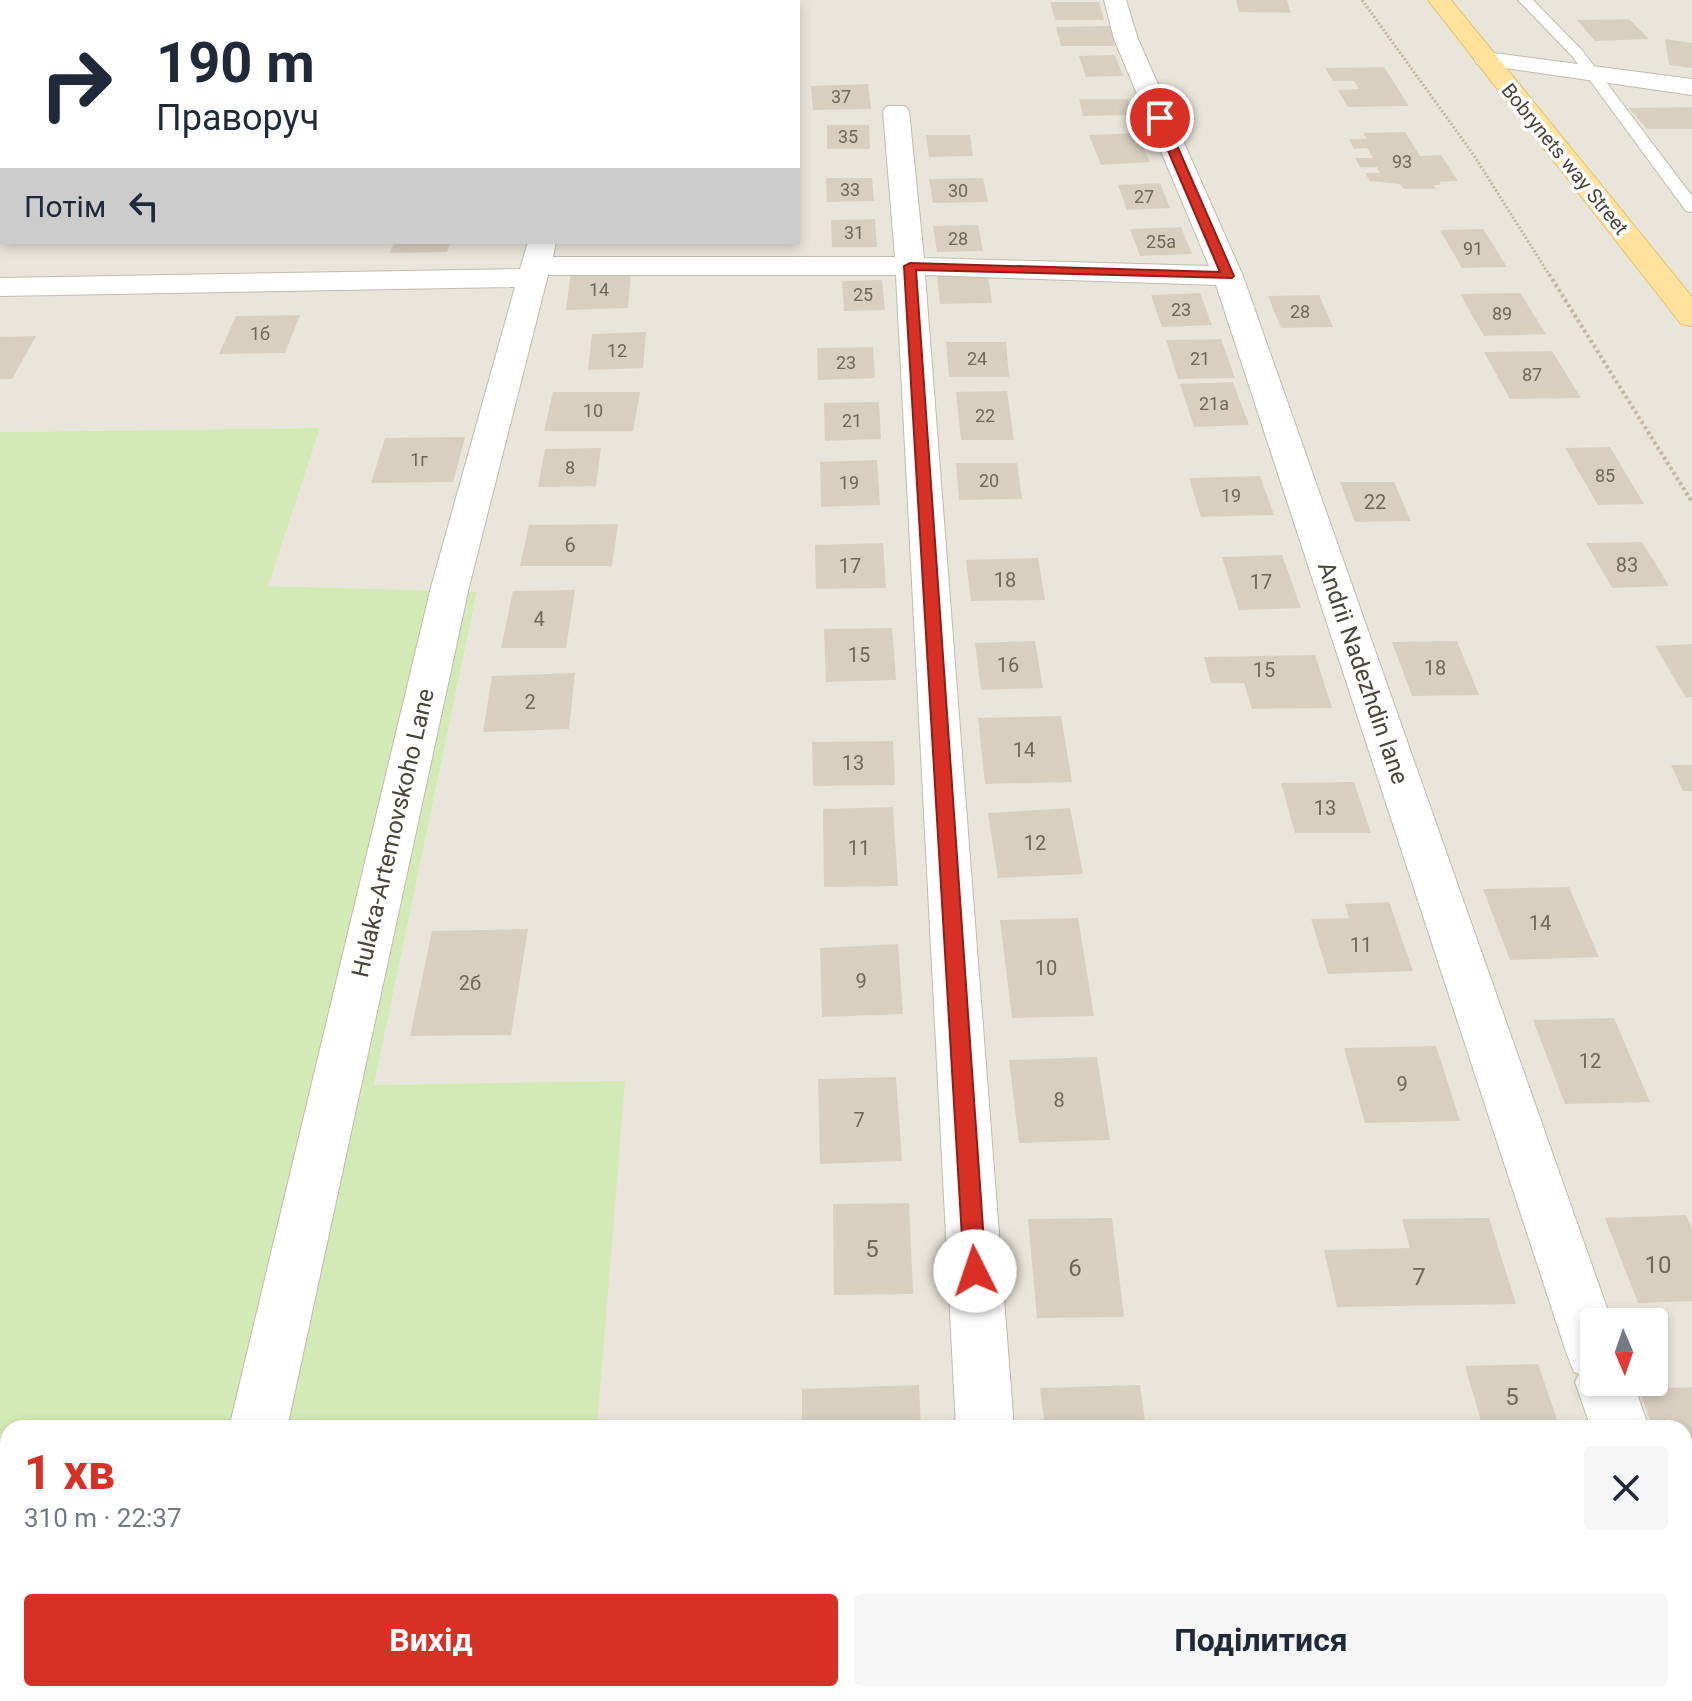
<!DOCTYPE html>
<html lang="uk">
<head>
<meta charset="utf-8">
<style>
  body { margin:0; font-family:Roboto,sans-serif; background:#f6f6f7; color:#1f2937; height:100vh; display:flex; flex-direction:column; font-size:30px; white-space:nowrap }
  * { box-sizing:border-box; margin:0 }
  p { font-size:26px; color:#747a83 }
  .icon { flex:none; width:44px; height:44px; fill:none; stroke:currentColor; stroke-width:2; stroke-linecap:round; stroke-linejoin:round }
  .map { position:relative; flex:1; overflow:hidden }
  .drawer { position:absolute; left:0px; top:1420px; width:1692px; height:282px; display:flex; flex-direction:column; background:#fff; border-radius:24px 24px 0 0; box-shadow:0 4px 12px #0003 }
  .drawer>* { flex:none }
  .banner { position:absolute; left:0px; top:0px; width:800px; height:244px; box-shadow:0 4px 12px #0003; background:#fff; color:#1f2937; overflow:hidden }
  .needle { width:52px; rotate:178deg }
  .controls { position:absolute; left:1580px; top:1308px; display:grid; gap:16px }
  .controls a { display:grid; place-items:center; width:88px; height:88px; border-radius:8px; background:#fff; box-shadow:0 4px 12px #0003; font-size:40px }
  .pin { position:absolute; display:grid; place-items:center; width:68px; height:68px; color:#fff; margin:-34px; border:4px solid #fff; border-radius:50%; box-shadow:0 2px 8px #0007 }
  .me { position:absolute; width:88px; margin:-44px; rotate:356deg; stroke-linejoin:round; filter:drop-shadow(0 0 6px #0008) }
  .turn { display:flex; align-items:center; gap:28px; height:168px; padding:0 24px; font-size:36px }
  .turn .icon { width:104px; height:104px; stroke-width:2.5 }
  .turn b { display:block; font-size:56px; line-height:68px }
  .then { display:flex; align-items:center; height:76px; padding:0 24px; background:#0003; gap:16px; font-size:30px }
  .round { display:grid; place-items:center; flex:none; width:84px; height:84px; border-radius:8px; background:#f6f6f7 }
  .headline { display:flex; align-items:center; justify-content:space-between; height:136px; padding:0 24px }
  h1 { font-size:48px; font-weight:700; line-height:60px; color:#d93025 }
  .button { display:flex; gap:16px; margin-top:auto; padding:16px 24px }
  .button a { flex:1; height:92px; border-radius:8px; background:#d93025; color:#fff; font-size:32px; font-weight:700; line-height:92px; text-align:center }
  .button a+a { background:#f6f6f7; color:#1f2937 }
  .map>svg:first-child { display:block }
</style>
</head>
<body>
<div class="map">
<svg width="1692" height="1701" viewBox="0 0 1692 1701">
  <rect width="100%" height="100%" fill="#f6f3ec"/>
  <path fill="#eae5da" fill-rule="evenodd" d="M392 0H1692V1701H575V1694H1684V1428H597L624 1082 374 1085 477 593 267 586 320 428 0 432V106L2 242H798V2H390ZM1594 1322H1654V1382H1594Z"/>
  <g fill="#d2eab5">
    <polygon points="0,0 392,0 2,2 2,106"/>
    <polygon points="320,428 268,586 477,592 374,1085 625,1081 597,1428 8,1428 8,1694 575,1694 575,1701 0,1701 0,432"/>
  </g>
  <g fill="#d8cfc1">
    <polygon points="1236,0 1287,0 1291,13 1239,12"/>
    <polygon points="1050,2 1099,2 1104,20 1055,20"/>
    <polygon points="1629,19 1649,39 1595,41 1577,20"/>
    <polygon points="1110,26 1115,46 1061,46 1056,27"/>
    <polygon points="1665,39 1692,43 1692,68 1669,65"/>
    <polygon points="1115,55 1123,76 1086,77 1079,56"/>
    <polygon points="1384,67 1409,106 1348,107 1338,90 1359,89 1354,81 1333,81 1325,68"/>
    <polygon points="868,84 871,109 813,110 811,86"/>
    <polygon points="1079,99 1128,99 1134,115 1083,116"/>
    <polygon points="1692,107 1692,129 1647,129 1629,108"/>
    <polygon points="827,125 869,125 870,149 827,149"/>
    <polygon points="1405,132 1420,156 1441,155 1458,181 1439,182 1441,185 1433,185 1436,189 1404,189 1400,184 1370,181 1365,173 1380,173 1377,167 1360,167 1355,158 1373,158 1367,148 1354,149 1349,139 1367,139 1363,133"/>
    <polygon points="1137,133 1150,162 1101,165 1089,135"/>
    <polygon points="926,135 970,135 973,156 929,157"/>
    <polygon points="826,178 872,178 874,201 827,202"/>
    <polygon points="983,178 988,202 933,203 929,179"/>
    <polygon points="1160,183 1170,208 1127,210 1118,185"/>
    <polygon points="875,219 877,247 832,247 831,220"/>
    <polygon points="978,225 983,251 937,252 933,226"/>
    <polygon points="1181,227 1192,254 1140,256 1130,229"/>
    <polygon points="1483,229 1507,267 1462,268 1440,230"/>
    <polygon points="394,242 450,242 447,252 390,253"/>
    <polygon points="631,269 628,308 566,310 571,271"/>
    <polygon points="937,276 988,276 992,303 940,304"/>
    <polygon points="882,280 885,310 844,311 842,281"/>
    <polygon points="1200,293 1212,325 1162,327 1151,295"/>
    <polygon points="1520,293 1546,334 1484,336 1460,294"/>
    <polygon points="1319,295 1333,327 1281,328 1268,296"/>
    <polygon points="300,315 285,353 219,354 236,316"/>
    <polygon points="646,332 643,368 588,370 592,334"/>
    <polygon points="36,336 12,379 0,379 0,337"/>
    <polygon points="1221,339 1235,378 1178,379 1166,340"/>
    <polygon points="946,342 1006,342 1009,377 949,377"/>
    <polygon points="873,347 875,378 818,380 817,348"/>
    <polygon points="1552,351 1581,398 1510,399 1484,352"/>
    <polygon points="1233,382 1249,425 1194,427 1180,384"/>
    <polygon points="1007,391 1014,440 961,440 956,392"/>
    <polygon points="553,392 640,392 633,431 544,431"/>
    <polygon points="879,402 881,439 825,441 824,403"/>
    <polygon points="465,437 453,482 371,483 385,438"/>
    <polygon points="1610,447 1644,504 1598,505 1565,448"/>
    <polygon points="601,448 596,486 538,487 545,449"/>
    <polygon points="877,460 880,505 821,507 820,462"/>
    <polygon points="956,463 1017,463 1022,499 959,500"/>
    <polygon points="1260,476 1274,515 1201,517 1189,478"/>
    <polygon points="1340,482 1394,482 1411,521 1355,522"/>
    <polygon points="618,524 612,566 520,566 529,525"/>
    <polygon points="1642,542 1669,586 1612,588 1586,543"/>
    <polygon points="883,543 886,588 816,589 815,545"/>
    <polygon points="1282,555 1301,608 1239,610 1222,557"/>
    <polygon points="1038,558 1045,600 971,601 966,560"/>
    <polygon points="575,590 566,648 501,648 513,591"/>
    <polygon points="892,628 896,680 826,682 824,629"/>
    <polygon points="1035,641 1043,688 981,690 975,643"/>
    <polygon points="1457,641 1479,695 1412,696 1392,642"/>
    <polygon points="1692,644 1692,697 1686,698 1655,646"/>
    <polygon points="1315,655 1332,708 1252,709 1244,683 1211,683 1204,657"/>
    <polygon points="575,673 569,729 483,732 492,676"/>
    <polygon points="1061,716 1072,782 985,784 978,718"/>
    <polygon points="893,741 895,785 813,786 812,742"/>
    <polygon points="1671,765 1692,765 1692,791 1683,791"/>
    <polygon points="1354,782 1371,833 1295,833 1281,783"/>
    <polygon points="893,807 898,886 824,887 823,809"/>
    <polygon points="1070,808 1083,874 998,878 988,813"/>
    <polygon points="1569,887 1599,957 1510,960 1483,889"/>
    <polygon points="1389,902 1413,971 1328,974 1311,919 1349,918 1345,904"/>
    <polygon points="1078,918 1094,1016 1012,1018 1000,920"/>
    <polygon points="528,929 511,1035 410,1036 432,931"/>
    <polygon points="898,944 903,1014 822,1017 820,948"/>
    <polygon points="1614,1018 1650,1102 1565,1104 1533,1020"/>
    <polygon points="1436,1046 1460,1121 1365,1123 1344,1048"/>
    <polygon points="1097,1057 1110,1140 1019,1143 1009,1060"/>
    <polygon points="896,1077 902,1161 820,1164 818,1079"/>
    <polygon points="909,1203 913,1294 834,1295 833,1204"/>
    <polygon points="1686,1215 1692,1228 1692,1301 1638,1303 1605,1218"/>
    <polygon points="1112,1218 1124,1317 1037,1318 1028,1219"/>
    <polygon points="1489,1218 1516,1304 1337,1307 1324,1250 1410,1248 1402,1219"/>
    <polygon points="1538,1364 1560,1428 1483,1428 1465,1366"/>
    <polygon points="919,1385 921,1428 802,1428 802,1389"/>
    <polygon points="1140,1385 1146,1428 1045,1428 1040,1388"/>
    <polygon points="1692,1387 1692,1489 1684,1490 1684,1428 1653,1428 1639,1389"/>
    <polygon points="826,1694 933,1694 934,1701 826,1701"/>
  </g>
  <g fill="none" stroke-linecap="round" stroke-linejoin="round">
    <g stroke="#c2bbae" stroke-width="2">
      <polygon id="lane" points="1518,0 1533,0 1582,50 1692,196 1692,212 1686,211 1572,56"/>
    </g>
    <g stroke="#c2bbae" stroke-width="2">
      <g id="street">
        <polygon points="1104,0 1126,0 1138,39 1243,276 1612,1322 1594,1322 1594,1382 1633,1382 1649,1428 1591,1428 1575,1382 1579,1374 1574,1372 1566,1352 1216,285 925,275 1014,1428 956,1428 896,275 548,275 469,587 287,1428 229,1428 431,587 515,287 0,296 0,278 520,269 528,242 556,242 553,257 895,257 883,111 887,106 905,106 909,111 924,258 1209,266 1114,39"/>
        <polygon points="1486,52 1692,79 1692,95 1477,64 1474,59 1477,54"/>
        <polygon points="1684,1585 1692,1589 1692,1672 1684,1669"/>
        <polygon points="177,1694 241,1694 240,1701 174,1701"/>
        <polygon points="972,1694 1036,1694 1037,1701 971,1701"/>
      </g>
    </g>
    <g stroke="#e6c16a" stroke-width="2">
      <polygon id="primary" points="1428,0 1451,0 1692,297 1692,326 1681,324"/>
    </g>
    <polyline stroke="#c4b79f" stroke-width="3" stroke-dasharray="2 2" stroke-linecap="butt" points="1362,0 1473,154 1550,276"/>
    <polyline stroke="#c4b79f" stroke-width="4" stroke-dasharray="3 3" stroke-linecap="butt" points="1549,274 1692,502"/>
    <use href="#lane" fill="#fff" fill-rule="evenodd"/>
    <use href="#street" fill="#fff" fill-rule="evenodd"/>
    <use href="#primary" fill="#ffe39c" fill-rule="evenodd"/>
  </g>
  <polygon fill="#d93025" stroke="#8d1f18" stroke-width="2" points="1160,115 1165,118 1234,276 1232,278 916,270 986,1271 983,1279 975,1282 967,1279 964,1271 904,266 910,263 1220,272 1154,118"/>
  <g text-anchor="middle" stroke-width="7" stroke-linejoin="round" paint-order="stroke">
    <g font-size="18" fill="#6e675b">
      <text x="841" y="103">37</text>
      <text x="848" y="143">35</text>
      <text x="1402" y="168">93</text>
      <text x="850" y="196">33</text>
      <text x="958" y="197">30</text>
      <text x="1144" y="203">27</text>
      <text x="854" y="239">31</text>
      <text x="958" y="245">28</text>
      <text x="1161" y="248">25а</text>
      <text x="1473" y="255">91</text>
      <text x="599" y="296">14</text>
      <text x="863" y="301">25</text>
      <text x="1181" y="316">23</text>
      <text x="1300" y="318">28</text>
      <text x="1502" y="320">89</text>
      <text x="260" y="340">1б</text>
      <text x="617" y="357">12</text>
      <text x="977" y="365">24</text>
      <text x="1200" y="365">21</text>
      <text x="846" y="369">23</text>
      <text x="1532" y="381">87</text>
      <text x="1214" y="410">21а</text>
      <text x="593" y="417">10</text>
      <text x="985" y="422">22</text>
      <text x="852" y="427">21</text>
      <text x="419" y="466">1г</text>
      <text x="570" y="474">8</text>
      <text x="1605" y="482">85</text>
      <text x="989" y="487">20</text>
      <text x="849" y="489">19</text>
      <text x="1231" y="502">19</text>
    </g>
    <g font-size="20" fill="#4b4439" stroke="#fff">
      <text transform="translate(1565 159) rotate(51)" y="7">Bobrynets way Street</text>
    </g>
    <g font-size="20" fill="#6e675b">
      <text x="1375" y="509">22</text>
      <text x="570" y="552">6</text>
      <text x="1627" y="572">83</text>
      <text x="850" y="573">17</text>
      <text x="1005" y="587">18</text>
      <text x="1261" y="589">17</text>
      <text x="539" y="626">4</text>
      <text x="859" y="662">15</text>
      <text x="1008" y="672">16</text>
      <text x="1435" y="675">18</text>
      <text x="1264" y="677">15</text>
      <text x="530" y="709">2</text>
      <text x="1024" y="757">14</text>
      <text x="853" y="770">13</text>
      <text x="1325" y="815">13</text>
      <text x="1035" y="850">12</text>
      <text x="859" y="855">11</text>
      <text x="1540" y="930">14</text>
      <text x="1361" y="952">11</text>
      <text x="1046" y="975">10</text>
      <text x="861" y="988">9</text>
      <text x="470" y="990">2б</text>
      <text x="1590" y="1068">12</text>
      <text x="1402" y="1091">9</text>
      <text x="1059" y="1107">8</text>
      <text x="859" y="1127">7</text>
    </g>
    <g font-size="24" fill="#4b4439" stroke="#fff">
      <text transform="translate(1363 673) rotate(71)" y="8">Andrii Nadezhdin lane</text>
      <text transform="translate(393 833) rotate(-77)" y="8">Hulaka-Artemovskoho Lane</text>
    </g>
    <g font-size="24" fill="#6e675b">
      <text x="872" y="1257">5</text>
      <text x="1658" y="1273">10</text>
      <text x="1075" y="1276">6</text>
      <text x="1419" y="1285">7</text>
      <text x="1512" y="1405">5</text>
    </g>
  </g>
</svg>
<div class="controls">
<a><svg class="needle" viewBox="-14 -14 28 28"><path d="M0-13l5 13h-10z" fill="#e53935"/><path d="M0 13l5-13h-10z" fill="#747a83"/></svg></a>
</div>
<div class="pin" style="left:1160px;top:118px;background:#d93025"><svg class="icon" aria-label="arrive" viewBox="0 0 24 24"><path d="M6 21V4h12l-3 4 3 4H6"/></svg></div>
<svg class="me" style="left:975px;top:1271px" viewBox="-20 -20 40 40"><circle r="19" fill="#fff"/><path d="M0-13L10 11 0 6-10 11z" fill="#d93025"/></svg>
<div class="banner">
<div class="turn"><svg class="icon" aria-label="right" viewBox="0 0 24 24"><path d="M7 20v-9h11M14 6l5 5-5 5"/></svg><div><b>190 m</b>Праворуч</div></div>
<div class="then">Потім<svg class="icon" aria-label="left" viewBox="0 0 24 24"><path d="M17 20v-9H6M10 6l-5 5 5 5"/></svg></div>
</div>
<section class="drawer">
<div class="headline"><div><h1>1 хв</h1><p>310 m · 22:37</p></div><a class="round"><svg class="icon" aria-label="close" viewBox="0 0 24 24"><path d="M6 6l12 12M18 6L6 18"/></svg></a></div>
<div class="button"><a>Вихід</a><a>Поділитися</a></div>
</section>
</div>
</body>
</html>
